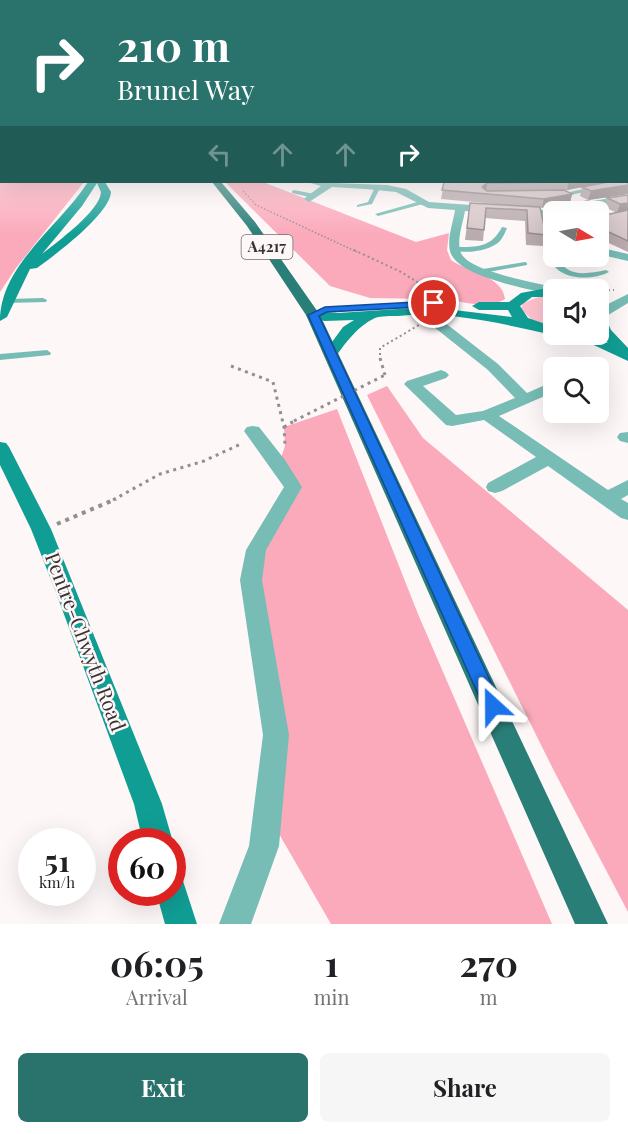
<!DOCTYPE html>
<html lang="en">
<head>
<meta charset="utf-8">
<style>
  body { margin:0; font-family:"Playfair Display",serif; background:#f6f6f6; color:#202124; height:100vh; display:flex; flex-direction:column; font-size:22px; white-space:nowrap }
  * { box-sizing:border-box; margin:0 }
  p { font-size:20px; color:#757577 }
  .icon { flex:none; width:33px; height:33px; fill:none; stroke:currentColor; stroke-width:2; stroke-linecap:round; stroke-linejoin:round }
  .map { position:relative; height:924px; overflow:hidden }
  .sheet { display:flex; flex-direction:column; background:#fff; flex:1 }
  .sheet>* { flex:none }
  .top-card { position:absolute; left:0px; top:0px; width:628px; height:183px; box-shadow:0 6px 24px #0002; background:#2a726c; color:#fff; overflow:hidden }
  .needle { width:39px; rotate:100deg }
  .tools { position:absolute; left:543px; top:201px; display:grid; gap:12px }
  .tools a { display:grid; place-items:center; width:66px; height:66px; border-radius:9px; background:#fff; box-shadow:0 6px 24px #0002; font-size:30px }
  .speed { position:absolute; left:18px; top:828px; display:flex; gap:12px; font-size:30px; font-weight:700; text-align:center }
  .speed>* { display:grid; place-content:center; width:78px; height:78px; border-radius:50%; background:#fff; box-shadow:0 6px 24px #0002; line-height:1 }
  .speed small { font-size:15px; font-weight:400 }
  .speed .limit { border:9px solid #d22; background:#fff; color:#111 }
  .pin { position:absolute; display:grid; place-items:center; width:51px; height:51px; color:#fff; margin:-26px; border:3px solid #fff; border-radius:50%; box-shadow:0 2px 6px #0007 }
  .me { position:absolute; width:66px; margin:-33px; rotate:336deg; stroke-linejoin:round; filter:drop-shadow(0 0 4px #0008) }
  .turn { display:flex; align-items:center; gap:21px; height:126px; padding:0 18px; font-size:27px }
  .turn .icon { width:78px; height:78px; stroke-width:2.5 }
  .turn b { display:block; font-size:42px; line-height:51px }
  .lanes { display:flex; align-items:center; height:57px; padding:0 18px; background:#0003; justify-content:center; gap:30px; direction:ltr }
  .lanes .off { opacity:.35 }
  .eta { display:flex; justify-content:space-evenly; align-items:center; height:102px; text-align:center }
  .eta b { font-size:36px; font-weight:700; line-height:42px }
  .button { display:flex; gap:12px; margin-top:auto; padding:12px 18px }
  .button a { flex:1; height:69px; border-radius:9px; background:#2a726c; color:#fff; font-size:24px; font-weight:700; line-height:69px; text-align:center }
  .button a+a { background:#f6f6f6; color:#202124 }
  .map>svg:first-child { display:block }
</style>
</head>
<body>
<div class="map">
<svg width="628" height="924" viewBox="0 0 628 924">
  <rect width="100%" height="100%" fill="#fef7f8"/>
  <polygon fill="#fec2ce" points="539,297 553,297 553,327 532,320 521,309 523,303"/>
  <g fill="#fbaabb">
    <polygon points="0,124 2,182 84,182 16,268 0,292"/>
    <path d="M225 182H263L416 242 449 233 447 250 451 260C468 272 503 276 505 299 487 311 454 300 434 296L429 299 370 298 330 286Z"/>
    <polygon points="387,386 423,438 628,610 628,912 554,771 367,395"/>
    <polygon points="337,409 418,614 552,924 331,924 267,813 256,550 293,487 279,464 285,446 284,427"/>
  </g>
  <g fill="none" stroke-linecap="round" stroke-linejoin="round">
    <polyline stroke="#958e90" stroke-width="1.5" stroke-dasharray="1.5 2" stroke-linecap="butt" points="243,191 256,205 357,252"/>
    <g stroke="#958e90" stroke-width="2" stroke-dasharray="2 3" stroke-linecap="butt">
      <polyline points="354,250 401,272 441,297 454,299"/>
      <polyline points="598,291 614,290"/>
      <polyline points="380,360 380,348 419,325"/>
    </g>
    <g stroke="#958e90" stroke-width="3" stroke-dasharray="3 4.5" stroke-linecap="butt">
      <polyline points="380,358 385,375"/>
      <polyline points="231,366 273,382 284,427 285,445"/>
      <polyline points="284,427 294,421"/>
      <polyline points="113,500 160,474 204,461 243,443"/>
    </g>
    <polyline stroke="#958e90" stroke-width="4" stroke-dasharray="4 5" stroke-linecap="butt" points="57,524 116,499"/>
    <g fill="#77bcb5" fill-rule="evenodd">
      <rect x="627" y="118" width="1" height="2"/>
      <polygon points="375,187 380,188 372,204 357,207 357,205 368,202"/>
      <polygon points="593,187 595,190 559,197 556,195"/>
      <polygon points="294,190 314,194 317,196 314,198 292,193 292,191"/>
      <polygon points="421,201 424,203 423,204 378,216 375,214"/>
      <path d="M502 227 507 228C505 233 503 237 500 241 490 251 464 255 452 249L455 247C477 247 491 248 502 227Z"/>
      <path d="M554 240V256H557C566 278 586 274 606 270L609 272C586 284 541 278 551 242Z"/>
      <polygon points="525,262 527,263 527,265 483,273 480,271 483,269"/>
      <polygon points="43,298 47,300 46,302 7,303 3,301 7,299"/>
      <polygon points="47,350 51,353 50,355 0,360 0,354"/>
    </g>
    <g fill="#77bcb5" fill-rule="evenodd">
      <rect x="627" y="109" width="1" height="5"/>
      <path d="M307 182 387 185 406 189 429 202 542 210 628 195V201L568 212H554V214L549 215 554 227V245L546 239 539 216 465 211C463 223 456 241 461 253 469 272 539 283 558 288L554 290V295C530 289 456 277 450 251 447 238 453 223 455 210L428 208 396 192 366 189 332 187 309 202 304 199 306 197 321 186Z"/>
      <polygon points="598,247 628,254 628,261 598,254"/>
      <polygon points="628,294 628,303 605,317 598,318 598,309"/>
      <polygon points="431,306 436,307 444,322 498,364 527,393 554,381 554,392 499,416 608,490 628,480 628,495 621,499 628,503 628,520 621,518 548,466 502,491 495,493 488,491 486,487 488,483 536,457 484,420 452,426 446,425 407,387 404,384 407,381 441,370 446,372 449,375 446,378 423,386 456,415 483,411 515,398 488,370 434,327 424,310"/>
      <polygon points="253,426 259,427 285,460 302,487 266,550 262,580 289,735 279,846 251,924 219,924 249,846 263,735 240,580 246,550 284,487 244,431 247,427"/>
      <polygon points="628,432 628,443 620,441 617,437 620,433"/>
    </g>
    <g fill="#109e94" fill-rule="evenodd">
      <rect x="0" y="116" width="2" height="5"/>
      <path d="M88 182H105L111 192C110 214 55 255 37 268L30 269 7 317 0 321C0 265 60 226 88 182ZM97 183 101 192C100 211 57 242 42 254L82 206Z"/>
      <path d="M542 289 555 290 554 297H532L520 306 528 318 554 327V334H557H548C499 323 449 311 398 316 391 316 381 316 375 318 358 326 347 341 336 356L331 357 324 353 343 327 354 320 325 321 308 318 306 315 313 311 338 313 429 307 512 317 508 310H479L472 306 479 302H509L521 293Z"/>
      <polygon points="598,319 606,319 611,330 628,348 628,361 570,334 590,334 608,343 598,332"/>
      <polygon points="0,442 6,443 9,447 51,529 162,804 173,842 172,843 172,842 143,842 134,804 55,590 31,529 0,465"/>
      <polygon points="172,876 183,881 197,924 165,924 156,892 172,892"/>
    </g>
    <g fill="#297e77" fill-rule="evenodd">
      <rect x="0" y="107" width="2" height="4"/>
      <polygon points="212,182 221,182 255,222 320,315 608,924 575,924 306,315 247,226"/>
    </g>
    <polyline stroke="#958e90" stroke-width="3" stroke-dasharray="3 4.5" stroke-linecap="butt" points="294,421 385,375"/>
  </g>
  <polygon fill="#b9abae" points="627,161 628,161 628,194 588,200 580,196 582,187 567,190 547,191 564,190 572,194 570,203 559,205 588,201 601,207 599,214 601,216 617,213 605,207 607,198 628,195 628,252 598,238 598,212 554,212 554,217 552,217 554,207 558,205 540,208 546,235 543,246 526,245 525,221 485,218 483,241 465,240 470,203 531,207 441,199 444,182 627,182"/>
  <g fill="#968b8d">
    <polygon points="569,182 604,182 604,183 567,190"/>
    <polygon points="487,183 486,192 482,187"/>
    <polygon points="628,185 628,194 588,200 591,191"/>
    <polygon points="572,194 570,203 542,208 544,199"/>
    <polygon points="628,203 628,211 617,213 620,204"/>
  </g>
  <g fill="#d7c7ca" stroke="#968b8d" stroke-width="1.5">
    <polygon points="627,161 628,161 628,185 591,191 582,187 608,182 627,182"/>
    <polygon points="444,182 570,182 487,183 482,187 487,191 564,190 572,194 544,199 442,190"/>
    <polygon points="628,195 628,203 620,204 607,198"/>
    <polygon points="588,201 601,207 598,213 598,212 561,212 554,207 558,205"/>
    <polygon points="470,203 540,207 546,235 528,233 527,210 486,208 484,230 467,228"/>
    <polygon points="628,210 628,241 598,227 598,214 601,216"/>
  </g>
  <linearGradient id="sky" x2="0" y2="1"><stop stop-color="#78c2dd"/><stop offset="0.45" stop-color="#fffbfc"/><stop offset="1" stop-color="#fffbfc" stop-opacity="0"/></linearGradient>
  <rect width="628" height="235" fill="url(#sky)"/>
  <polygon fill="#1a73e8" stroke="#114b97" stroke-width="1.5" points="434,301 439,303 438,306 327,312 319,316 502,706 500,712 493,715 486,712 308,315 325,307"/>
  <g text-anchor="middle" stroke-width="5" stroke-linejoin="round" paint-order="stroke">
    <rect fill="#fef7f8" stroke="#746d6f" stroke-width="1.5" x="241.5" y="235" width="51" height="24" rx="4.5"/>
    <g font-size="15" font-weight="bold" fill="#393234">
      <text x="267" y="252">A4217</text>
    </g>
    <g font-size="20" fill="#393234" stroke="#fef7f8">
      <text transform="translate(85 642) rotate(69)" y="7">Pentre-Chwyth Road</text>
    </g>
  </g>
</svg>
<div class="tools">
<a><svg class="needle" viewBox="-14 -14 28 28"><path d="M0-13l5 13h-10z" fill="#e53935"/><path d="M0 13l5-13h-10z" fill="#757577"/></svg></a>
<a><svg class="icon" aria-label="sound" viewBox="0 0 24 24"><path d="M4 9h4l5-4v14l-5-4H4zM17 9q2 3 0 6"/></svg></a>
<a><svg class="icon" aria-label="search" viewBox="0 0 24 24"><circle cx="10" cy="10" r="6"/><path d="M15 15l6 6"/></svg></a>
</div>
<div class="speed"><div>51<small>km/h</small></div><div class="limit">60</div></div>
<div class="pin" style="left:434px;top:303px;background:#d93025"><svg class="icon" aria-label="arrive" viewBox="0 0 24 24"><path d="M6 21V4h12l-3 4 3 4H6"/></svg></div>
<svg class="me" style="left:493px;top:706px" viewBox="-20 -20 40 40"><path d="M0-17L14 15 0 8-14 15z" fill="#1a73e8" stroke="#fff" stroke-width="4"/></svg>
<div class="top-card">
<div class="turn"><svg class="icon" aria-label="right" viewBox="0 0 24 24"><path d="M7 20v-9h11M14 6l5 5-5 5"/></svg><div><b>210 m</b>Brunel Way</div></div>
<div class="lanes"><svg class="icon off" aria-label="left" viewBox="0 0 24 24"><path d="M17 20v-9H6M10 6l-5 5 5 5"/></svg><svg class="icon off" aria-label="ahead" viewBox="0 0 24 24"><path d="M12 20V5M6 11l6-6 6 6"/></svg><svg class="icon off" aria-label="ahead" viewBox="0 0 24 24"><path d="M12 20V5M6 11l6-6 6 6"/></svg><svg class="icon" aria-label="right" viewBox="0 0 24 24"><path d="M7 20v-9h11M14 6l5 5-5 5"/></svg></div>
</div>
</div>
<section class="sheet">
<div class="eta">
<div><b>06:05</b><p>Arrival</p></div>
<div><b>1</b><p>min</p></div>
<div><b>270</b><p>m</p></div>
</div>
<div class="button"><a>Exit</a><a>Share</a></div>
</section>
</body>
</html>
